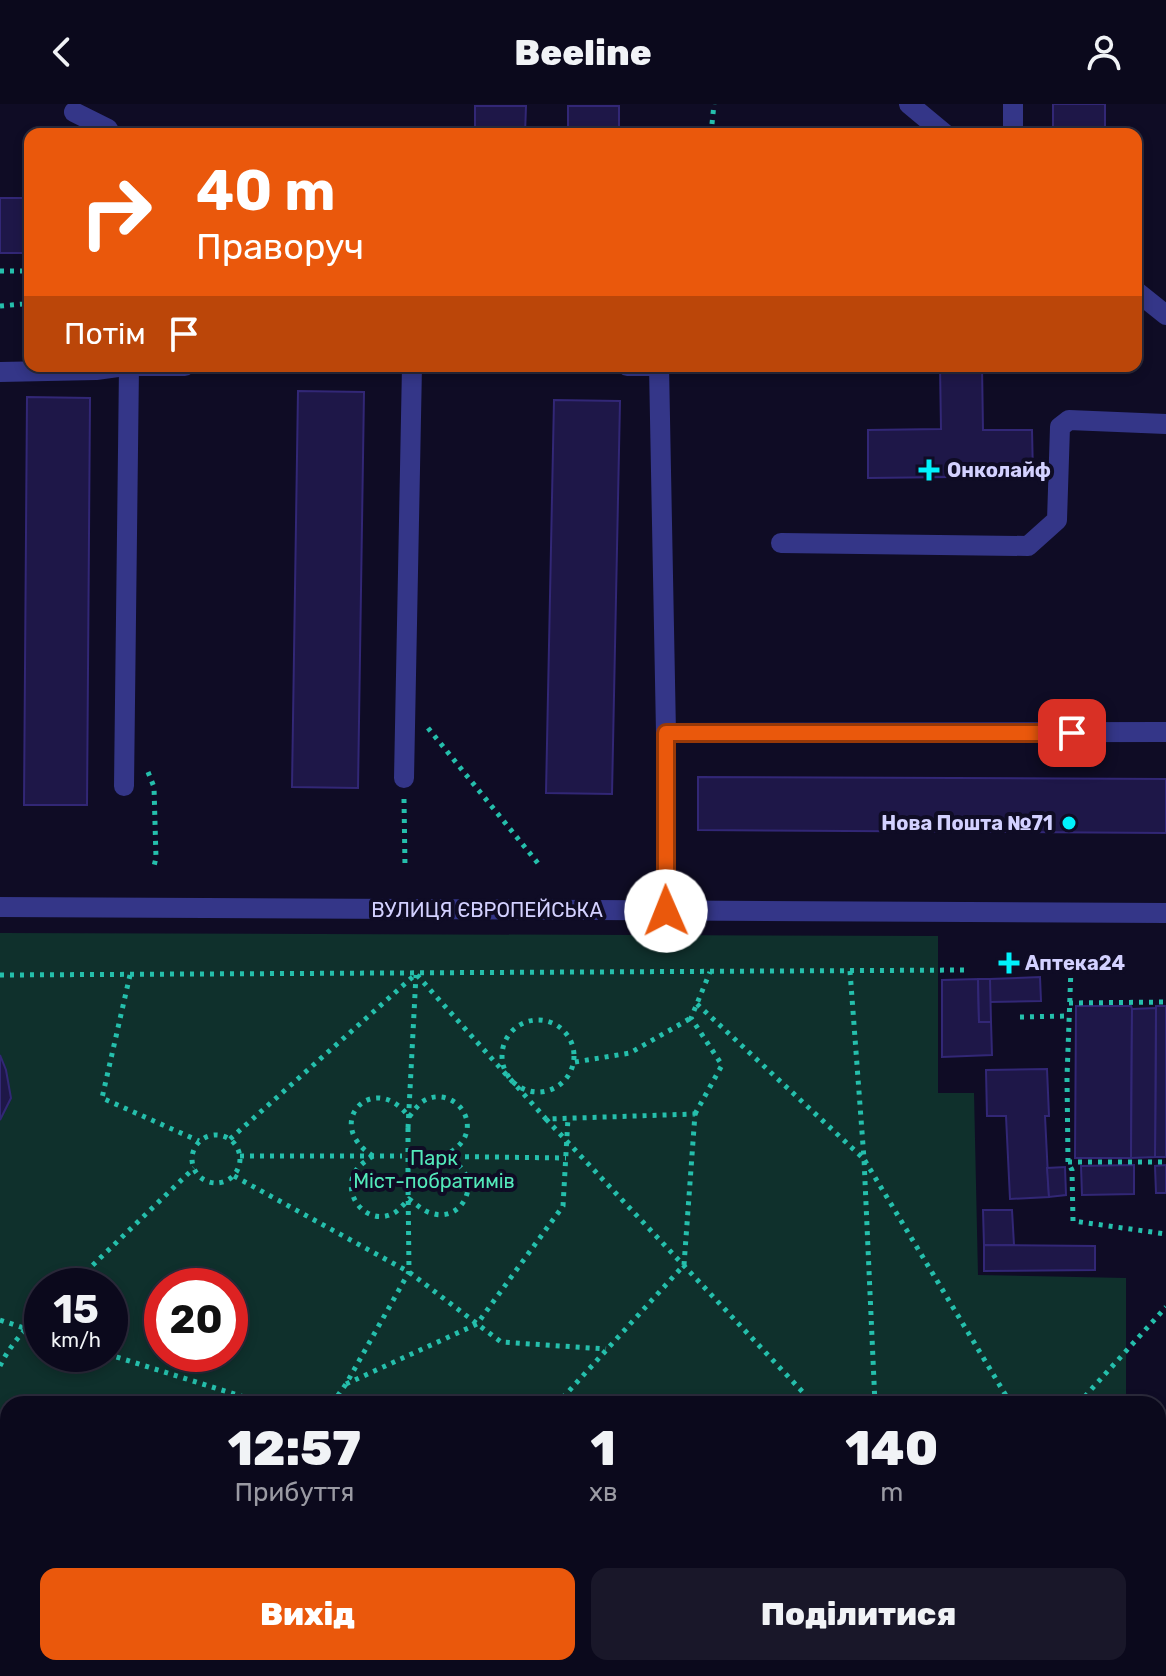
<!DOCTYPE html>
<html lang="uk">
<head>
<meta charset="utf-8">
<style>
  body { margin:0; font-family:Rubik,sans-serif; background:#191729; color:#f1f3f6; height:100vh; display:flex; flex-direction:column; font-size:30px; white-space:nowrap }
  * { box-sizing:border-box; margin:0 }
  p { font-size:26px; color:#9a9aa3 }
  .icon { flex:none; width:44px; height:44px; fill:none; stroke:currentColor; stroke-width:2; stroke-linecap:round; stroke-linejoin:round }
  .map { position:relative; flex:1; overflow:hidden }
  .side { position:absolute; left:0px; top:1292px; width:1166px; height:280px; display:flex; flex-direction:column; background:#0b091c; border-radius:24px 24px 0 0; box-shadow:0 4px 12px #0003,0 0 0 2px #2b2a3b }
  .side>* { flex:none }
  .top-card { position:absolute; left:24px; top:24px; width:1118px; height:244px; border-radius:16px; box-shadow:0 4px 12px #0003,0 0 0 2px #2b2a3b; background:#ea580c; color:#fff; overflow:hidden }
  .speed { position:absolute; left:24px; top:1164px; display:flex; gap:16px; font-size:40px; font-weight:700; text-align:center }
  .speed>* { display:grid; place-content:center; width:104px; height:104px; border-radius:50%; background:#0b091c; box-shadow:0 4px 12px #0003,0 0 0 2px #2b2a3b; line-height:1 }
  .speed small { font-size:20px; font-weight:400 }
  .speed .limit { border:12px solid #d22; background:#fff; color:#111 }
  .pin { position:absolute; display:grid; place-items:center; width:68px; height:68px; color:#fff; margin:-34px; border-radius:16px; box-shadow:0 4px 12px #0006 }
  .me { position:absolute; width:88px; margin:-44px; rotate:359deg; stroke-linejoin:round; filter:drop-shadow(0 0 6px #0008) }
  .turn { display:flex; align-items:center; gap:28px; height:168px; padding:0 40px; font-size:36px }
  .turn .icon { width:104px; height:104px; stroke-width:2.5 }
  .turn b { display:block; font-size:56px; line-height:68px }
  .then { display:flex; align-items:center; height:76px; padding:0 40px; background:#0003; gap:16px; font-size:30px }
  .eta { display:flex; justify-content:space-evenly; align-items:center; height:136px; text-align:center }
  .eta b { font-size:48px; font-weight:800; line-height:56px }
  .cta { display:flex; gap:16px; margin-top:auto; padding:16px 40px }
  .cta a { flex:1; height:92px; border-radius:16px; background:#ea580c; color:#fff; font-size:32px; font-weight:800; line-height:92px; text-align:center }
  .cta a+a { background:#191729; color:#f1f3f6 }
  header { display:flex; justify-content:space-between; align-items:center; height:104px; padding:0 40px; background:#0b091c; font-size:36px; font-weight:800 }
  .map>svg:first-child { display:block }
</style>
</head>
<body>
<header><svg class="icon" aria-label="back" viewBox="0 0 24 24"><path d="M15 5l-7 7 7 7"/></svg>Beeline<svg class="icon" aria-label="person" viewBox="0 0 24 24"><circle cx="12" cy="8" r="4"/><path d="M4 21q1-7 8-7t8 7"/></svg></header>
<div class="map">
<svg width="1166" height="1572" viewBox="0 0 1166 1572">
  <rect width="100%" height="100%" fill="#0f0c25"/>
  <g fill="#0f302c" fill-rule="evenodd">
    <path d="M0 829 938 832V989H974L978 1171 1126 1174V1300H8V1564H987V1572H0ZM42 1182H110V1250H42ZM162 1182H230V1250H162Z"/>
    <rect x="1158" y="1357" width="8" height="108"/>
  </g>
  <g fill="#1e1748" stroke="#322776" stroke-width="2">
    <rect x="1053" y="0" width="52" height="30"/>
    <polygon points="475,2 526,2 525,30 475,30"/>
    <rect x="568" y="2" width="51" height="28"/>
    <rect x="0" y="94" width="30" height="55"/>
    <polygon points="940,262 982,262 983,326 1032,326 1033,372 868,374 868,326 941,325"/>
    <polygon points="298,287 364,288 358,684 292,683"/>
    <polygon points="27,293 90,294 87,701 24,701"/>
    <polygon points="554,296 620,297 612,690 546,689"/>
    <polygon points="698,673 1166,675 1166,729 698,726"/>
    <polygon points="1040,873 1041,897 990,898 990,875"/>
    <polygon points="978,875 979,918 991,918 992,951 942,953 942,876"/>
    <polygon points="978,875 990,875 991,918 979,918"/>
    <polygon points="1076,902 1131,902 1132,905 1131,1054 1075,1054"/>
    <polygon points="1156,902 1166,902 1166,1053 1155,1053"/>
    <polygon points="1156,904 1155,1053 1131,1054 1132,905"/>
    <polygon points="0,951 6,966 11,994 0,1016"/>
    <polygon points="1047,965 1049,1012 1045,1012 1049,1093 1010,1095 1006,1012 987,1012 986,966"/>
    <polygon points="1134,1061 1134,1090 1082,1091 1081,1062"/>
    <polygon points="1166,1061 1166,1089 1156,1089 1155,1062"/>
    <polygon points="1065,1063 1066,1091 1049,1093 1047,1064"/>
    <polygon points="983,1106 1012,1106 1014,1141 984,1141"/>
    <polygon points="984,1141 1095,1142 1095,1166 984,1167"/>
    <polygon points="1158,1480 1166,1480 1166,1572 1023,1572 1023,1564 1158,1564"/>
    <polygon points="0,1499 8,1499 8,1564 34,1564 35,1572 0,1572"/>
  </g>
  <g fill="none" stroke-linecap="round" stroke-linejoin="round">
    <g stroke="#25bfac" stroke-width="5" stroke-dasharray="4 6" stroke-linecap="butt">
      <polyline points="711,30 714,0"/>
      <polyline points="0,167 30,167"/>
      <polyline points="0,202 23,200 30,197"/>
      <polyline points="428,624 541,763"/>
      <polyline points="148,668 154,683 156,754 154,762"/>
      <polyline points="404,695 405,763"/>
      <polyline points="1071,864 1067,973 1068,1058 1072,1066 1073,1117 1166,1130"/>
      <polyline points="850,867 864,1055 1011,1300"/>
      <polyline points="0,871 967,866"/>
      <polyline points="130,871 102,994 199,1037"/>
      <polyline points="1069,899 1166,898"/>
      <polyline points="697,900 864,1055 875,1300"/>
      <polyline points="1020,913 1068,912"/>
      <circle cx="538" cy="952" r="36"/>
      <polyline points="575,958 630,949 691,914"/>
      <polyline points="695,1010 722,961 691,914 710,868"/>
      <polyline points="546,1015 814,1300"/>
      <polyline points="408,1024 416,871"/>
      <circle cx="216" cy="1055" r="24"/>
      <polyline points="230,1035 416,870 546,1015 695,1010 684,1161 557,1300"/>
      <polyline points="240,1052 402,1052"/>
      <path d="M373 1052C321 1019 374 965 409 1013 413 1008 417 1002 422 998 454 976 494 1029 443 1052"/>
      <path d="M373 1052C367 1056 361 1060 357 1065 339 1089 367 1124 394 1109 399 1106 404 1100 409 1095 416 1100 423 1107 431 1109 465 1121 488 1068 443 1052"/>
      <polyline points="415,1052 566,1054"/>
      <polyline points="1068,1058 1166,1058"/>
      <polyline points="234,1072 409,1168 501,1238 606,1245"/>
      <polyline points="71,1182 194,1064"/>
      <polyline points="0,1216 42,1230"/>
      <polyline points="107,1250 266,1300"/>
      <path d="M0 1262C10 1241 25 1225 42 1209"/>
      <polyline points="346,1280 477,1220 563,1102 568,1014"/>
      <polyline points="332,1300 346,1280 409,1168 408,1080"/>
      <polyline points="1078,1300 1166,1203"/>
      <polyline points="0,1362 8,1362"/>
      <polyline points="1158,1371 1166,1371"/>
      <polyline points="0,1420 8,1420"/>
      <polyline points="1158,1422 1166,1422"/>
      <polyline points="0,1447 8,1442"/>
      <polyline points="65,1564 65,1572"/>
      <polyline points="512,1564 516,1572"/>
      <polyline points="279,1572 279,1564"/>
      <polyline points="623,1572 628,1564"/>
      <polyline points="836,1572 845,1564"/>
    </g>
    <g stroke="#343688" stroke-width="20">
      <polyline points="909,0 945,30"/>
      <polyline points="1013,0 1013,30"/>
      <polyline points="74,8 108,25 110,30"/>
      <polyline points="1136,187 1166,211"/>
      <polyline points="137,262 185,262"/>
      <polyline points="627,262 659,262 666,629 666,807"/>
      <polyline points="0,268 96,266 125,262"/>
      <polyline points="781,439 1028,442 1057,416 1060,323 1069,316 1166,320"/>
      <polyline points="666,629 1166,628"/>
      <polyline points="404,674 412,262"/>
      <polyline points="124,682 129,262"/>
      <polyline points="0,803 1166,809"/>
    </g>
    <polyline stroke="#25bfac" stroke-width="5" stroke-dasharray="4 6" stroke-linecap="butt" points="408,1024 408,1080"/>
  </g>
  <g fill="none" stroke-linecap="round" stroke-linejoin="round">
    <g stroke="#983908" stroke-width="20">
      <polyline id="route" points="666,807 666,629 1072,629"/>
    </g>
    <use href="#route" stroke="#ea580c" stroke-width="14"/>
  </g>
  <g fill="#00f2fc" stroke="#0f0c25" stroke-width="3">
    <path d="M925 354h8v8h8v8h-8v8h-8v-8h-8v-8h8z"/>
    <circle cx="1069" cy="719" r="8"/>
    <path d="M1005 847h8v8h8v8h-8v8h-8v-8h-8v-8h8z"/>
  </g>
  <g text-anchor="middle" stroke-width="8" stroke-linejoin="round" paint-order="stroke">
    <g font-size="20" font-weight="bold" fill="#d3d1ff" stroke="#0f0c25" text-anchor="start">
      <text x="947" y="373">Онколайф</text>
      <text x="1053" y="726" text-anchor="end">Нова Пошта №71</text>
      <text x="1025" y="866">Аптека24</text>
    </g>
    <g font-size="20" fill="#d3d1ff" stroke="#0f0c25">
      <text x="487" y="813">ВУЛИЦЯ ЄВРОПЕЙСЬКА</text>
    </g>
    <g font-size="20" fill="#53e9ba" stroke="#0f0c25">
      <text x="434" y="1061">Парк<tspan x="434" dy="23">Міст-побратимів</tspan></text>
    </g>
  </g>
</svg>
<div class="speed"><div>15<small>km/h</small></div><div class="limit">20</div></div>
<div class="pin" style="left:1072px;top:629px;background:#d93025"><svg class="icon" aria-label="arrive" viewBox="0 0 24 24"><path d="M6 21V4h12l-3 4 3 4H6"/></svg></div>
<svg class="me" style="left:666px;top:807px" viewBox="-20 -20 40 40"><circle r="19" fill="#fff"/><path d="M0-13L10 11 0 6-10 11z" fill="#ea580c"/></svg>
<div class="top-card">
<div class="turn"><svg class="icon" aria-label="right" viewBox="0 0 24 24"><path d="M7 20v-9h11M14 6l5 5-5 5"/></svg><div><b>40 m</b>Праворуч</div></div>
<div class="then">Потім<svg class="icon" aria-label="arrive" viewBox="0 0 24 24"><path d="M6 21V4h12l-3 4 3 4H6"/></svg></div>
</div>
<section class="side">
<div class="eta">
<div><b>12:57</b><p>Прибуття</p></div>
<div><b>1</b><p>хв</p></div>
<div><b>140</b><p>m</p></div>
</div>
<div class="cta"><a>Вихід</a><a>Поділитися</a></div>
</section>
</div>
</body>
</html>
